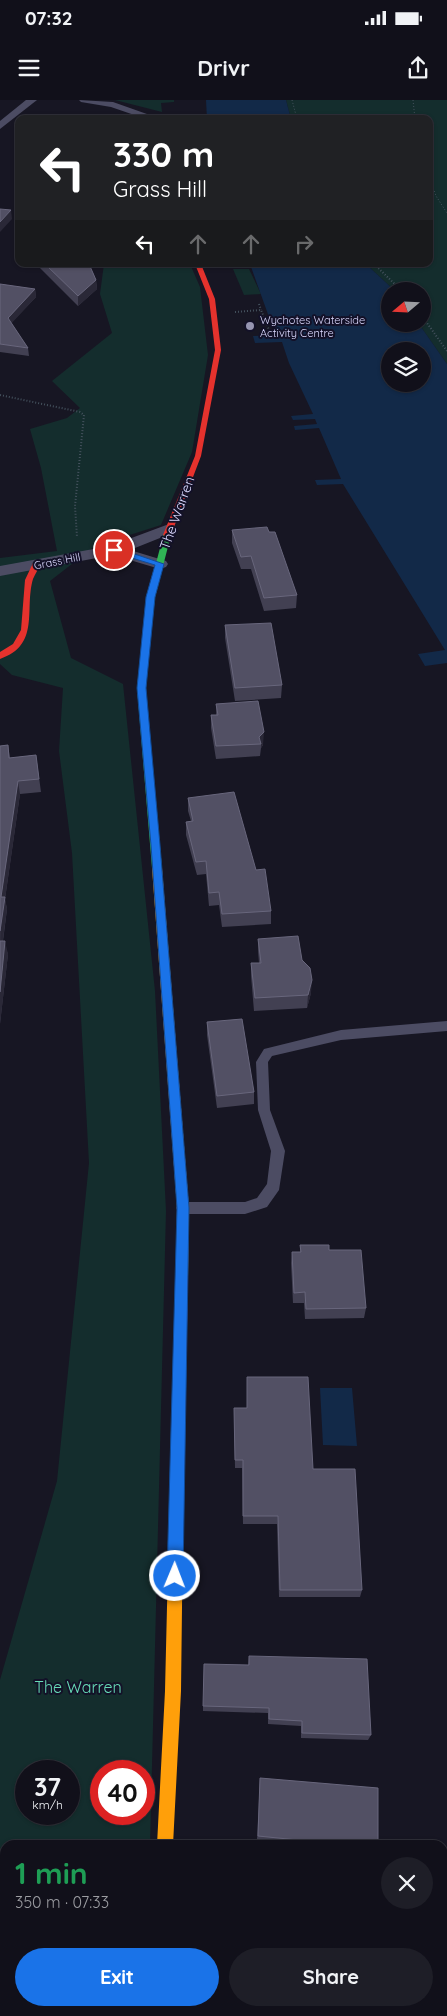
<!DOCTYPE html>
<html lang="en">
<head>
<meta charset="utf-8">
<style>
  body { margin:0; font-family:Quicksand,sans-serif; background:#1e1e27; color:#f1f3f6; height:100vh; display:flex; flex-direction:column; font-size:19px; white-space:nowrap }
  * { box-sizing:border-box; margin:0 }
  p { font-size:16px; color:#9c9da2 }
  .icon { flex:none; width:28px; height:28px; fill:none; stroke:currentColor; stroke-width:2; stroke-linecap:round; stroke-linejoin:round }
  .map { position:relative; flex:1; overflow:hidden }
  .details { position:absolute; left:0px; top:1740px; width:448px; height:176px; display:flex; flex-direction:column; background:#11101a; border-radius:15px 15px 0 0; box-shadow:0 1px 4px #0004,0 0 0 1px #303039 }
  .details>* { flex:none }
  .top-card { position:absolute; left:15px; top:15px; width:418px; height:152px; border-radius:10px; box-shadow:0 1px 4px #0004,0 0 0 1px #303039; background:#202124; color:#fff; overflow:hidden }
  .needle { width:32px; rotate:251deg }
  .tools { position:absolute; left:381px; top:182px; display:grid; gap:10px }
  .tools a { display:grid; place-items:center; width:50px; height:50px; border-radius:50%; background:#11101a; box-shadow:0 1px 4px #0004,0 0 0 1px #303039; font-size:25px }
  .speed { position:absolute; left:15px; top:1660px; display:flex; gap:10px; font-size:25px; font-weight:700; text-align:center }
  .speed>* { display:grid; place-content:center; width:65px; height:65px; border-radius:50%; background:#11101a; box-shadow:0 1px 4px #0004,0 0 0 1px #303039; line-height:1 }
  .speed small { font-size:12px; font-weight:400 }
  .speed .limit { border:8px solid #d22; background:#fff; color:#111 }
  .pin { position:absolute; display:grid; place-items:center; width:42px; height:42px; color:#fff; margin:-21px; border:2px solid #fff; border-radius:50%; box-shadow:0 1px 5px #0007 }
  .me { position:absolute; width:55px; margin:-28px; rotate:1deg; stroke-linejoin:round; filter:drop-shadow(0 0 4px #0008) }
  .turn { display:flex; align-items:center; gap:18px; height:105px; padding:0 15px; font-size:22px }
  .turn .icon { width:65px; height:65px; stroke-width:2.5 }
  .turn b { display:block; font-size:35px; line-height:42px }
  .lanes { display:flex; align-items:center; height:48px; padding:0 15px; background:#0003; justify-content:center; gap:25px; direction:ltr }
  .lanes .off { opacity:.35 }
  .round { display:grid; place-items:center; flex:none; width:52px; height:52px; border-radius:26px; background:#1e1e27 }
  .headline { display:flex; align-items:center; justify-content:space-between; height:85px; padding:0 15px }
  h1 { font-size:30px; font-weight:700; line-height:38px; color:#1e9e55 }
  .button { display:flex; gap:10px; margin-top:auto; padding:10px 15px }
  .button a { flex:1; height:58px; border-radius:30px; background:#1a73e8; color:#fff; font-size:20px; font-weight:700; line-height:58px; text-align:center }
  .button a+a { background:#1e1e27; color:#f1f3f6 }
  .status { display:flex; justify-content:space-between; align-items:center; height:35px; padding:0 25px; background:#11101a; direction:ltr }
  .status svg { height:14px; fill:currentColor }
  header { display:flex; justify-content:space-between; align-items:center; height:65px; padding:0 15px; background:#11101a; font-size:22px; font-weight:700 }
  .map>svg:first-child { display:block }
</style>
</head>
<body>
<div class="status"><b>07:32</b><svg viewBox="0 0 49 12"><path d="M0 12V9h3v3zM5 12V6h3v6zM10 12V3h3v9zM15 12V0h3v12zM26 1h20v11H26zM47 4h2v5h-2z"/></svg></div>
<header><svg class="icon" aria-label="menu" viewBox="0 0 24 24"><path d="M4 6h16M4 12h16M4 18h16"/></svg>Drivr<svg class="icon" aria-label="share" viewBox="0 0 24 24"><path d="M12 15V3M7 8l5-5 5 5M5 13v7h14v-7"/></svg></header>
<div class="map">
<svg width="447" height="1916" viewBox="0 0 447 1916">
  <rect width="100%" height="100%" fill="#171623"/>
  <g fill="#142d2d" fill-rule="evenodd">
    <polygon points="115,0 174,0 174,2 161,3 162,12"/>
    <polygon points="286,0 447,0 447,264 419,224 422,224 422,191 395,191 366,164 429,164 429,19 291,19"/>
    <path d="M104 164H190L200 187 208 255 192 352 161 425 95 446 50 481 71 558 123 584 155 891 166 1111 150 1745H5V1911H142V1916H0V1580L57 1381 89 1063 72 753 59 651 63 588 12 575 0 564V458L57 451 41 368 30 329 67 318 80 308 52 281 112 233 100 194ZM26 1671H69V1714H26ZM101 1671H144V1714H101Z"/>
    <polygon points="233,169 249,169 261,194 244,195"/>
  </g>
  <g fill="#122948" fill-rule="evenodd">
    <polygon points="206,0 286,0 291,19 207,19"/>
    <path d="M250 164H366L395 191H390V224H419L447 264V563L425 566 418 554 445 550 343 384 317 385 315 380 341 379 319 328 295 330 294 326 317 324 315 319 293 320 291 316 313 314 289 263 282 242 255 243 253 236 280 235 274 231ZM390 251H422V284H390Z"/>
    <polygon points="320,1288 352,1288 357,1346 323,1345"/>
  </g>
  <g fill="none" stroke-linecap="round" stroke-linejoin="round">
    <g stroke="#45525e" stroke-width="1" stroke-dasharray="1 2" stroke-linecap="butt">
      <polyline points="292,0 297,19"/>
      <polyline points="413,0 415,19"/>
      <polyline points="429,77 436,96 447,113"/>
    </g>
    <g stroke="#45525e" stroke-width="2" stroke-dasharray="1 2" stroke-linecap="butt">
      <polyline points="374,164 402,191"/>
      <polyline points="259,204 261,210"/>
      <polyline points="235,212 261,210 269,230"/>
      <polyline points="422,216 447,251"/>
      <polyline points="0,295 80,312 84,315 75,406 77,437"/>
    </g>
    <polygon fill="#4c4c63" fill-rule="evenodd" points="447,921 447,931 341,940 272,956 268,962 270,1010 285,1051 279,1090 267,1107 245,1114 183,1114 178,1112 176,1108 178,1104 183,1102 245,1102 257,1098 267,1084 271,1051 258,1010 256,962 264,949 341,930"/>
    <g fill="#4c4c63" fill-rule="evenodd">
      <polygon points="26,0 37,0 0,29 0,21"/>
      <polygon points="79,0 113,2 161,19 146,19 111,7 81,2"/>
      <polygon points="169,424 175,426 177,429 175,432 130,450 166,461 168,464 166,467 160,469 113,455 0,476 0,466 110,446"/>
      <rect x="138" y="1911" width="38" height="5"/>
    </g>
    <polygon fill="#30b455" fill-rule="evenodd" points="164,433 171,435 155,497 145,588 162,768 157,771 152,768 137,588 147,497"/>
    <g fill="#ff9f0a" fill-rule="evenodd">
      <polygon points="157,765 162,768 189,1108 188,1177 187,1181 182,1183 177,1181 176,1177 177,1108 152,768"/>
      <polygon points="176,1416 181,1418 183,1423 181,1591 173,1745 157,1745 165,1591 169,1423 171,1418"/>
    </g>
    <g fill="#e5322d" fill-rule="evenodd">
      <polygon points="195,164 201,164 215,199 221,250 201,356 171,435 167,437 163,435 195,356 215,250 209,199"/>
      <path d="M33 463 40 465C38 470 35 474 33 479 24 509 41 545 0 559V552L13 544 21 530 25 480Z"/>
      <polygon points="182,1171 187,1173 188,1177 183,1423 181,1428 176,1430 171,1428 169,1423 176,1177 177,1173"/>
    </g>
  </g>
  <g fill="#424052">
    <polygon points="36,164 89,164 96,180 97,189 78,206"/>
    <polygon points="0,184 35,189 36,197 11,223 28,248 29,256 0,252"/>
    <polygon points="232,430 297,495 296,508 264,511 251,469 241,469 232,443"/>
    <polygon points="225,525 282,585 281,598 235,601 225,538"/>
    <polygon points="216,604 263,645 261,648 260,656 216,659 211,628 211,615 216,615"/>
    <polygon points="8,645 10,658 36,655 41,692 20,694 5,799 7,809 3,841 8,854 0,924 0,646"/>
    <polygon points="188,698 256,770 271,811 271,824 222,827 219,805 209,806 206,774 197,775 186,735 186,722 191,721 188,711"/>
    <polygon points="258,839 302,860 311,893 307,908 254,911 251,876 251,863 259,863 258,851"/>
    <polygon points="207,922 254,992 254,1004 217,1008 207,935"/>
    <polygon points="300,1145 329,1150 366,1208 364,1218 305,1219 304,1203 293,1203 291,1163 292,1152 300,1152"/>
    <polygon points="247,1277 313,1369 362,1490 360,1497 279,1497 277,1424 243,1424 242,1368 235,1368 234,1308 247,1308"/>
    <polygon points="249,1556 371,1635 368,1640 301,1638 301,1626 268,1624 268,1613 203,1611 203,1606 248,1565"/>
    <polygon points="260,1678 378,1745 297,1745 297,1743 257,1739"/>
  </g>
  <g fill="#2a2837">
    <polygon points="11,110 12,119 0,132 0,122"/>
    <polygon points="96,180 97,189 78,206 78,196"/>
    <polygon points="35,189 36,197 9,226 8,218"/>
    <polygon points="264,632 263,645 261,648 261,644 259,637"/>
    <polygon points="18,681 20,694 5,799 7,809 1,854 0,848 1,797"/>
    <polygon points="5,841 8,854 0,924 0,892"/>
    <polygon points="312,880 311,893 307,908 308,895"/>
  </g>
  <g fill="#525064" stroke="#68667c">
    <polygon points="0,109 11,110 0,122"/>
    <polygon points="45,164 89,164 96,180 78,196"/>
    <polygon points="0,184 35,189 8,218 28,248 0,244"/>
    <polygon points="267,427 269,432 275,432 297,495 264,498 251,456 241,457 232,430"/>
    <polygon points="271,523 282,585 235,588 225,525"/>
    <polygon points="258,601 264,632 259,637 261,644 216,646 211,615 218,615 216,604"/>
    <polygon points="8,645 9,658 36,655 39,679 18,681 1,797 5,797 0,831 0,646"/>
    <polygon points="234,692 256,770 265,769 271,811 222,814 219,792 209,793 206,761 196,762 186,722 193,721 188,698"/>
    <polygon points="298,836 302,860 310,868 312,880 308,895 255,898 251,863 261,863 258,839"/>
    <polygon points="0,841 5,841 0,892"/>
    <polygon points="242,919 254,992 217,996 207,922"/>
    <polygon points="300,1145 329,1145 329,1150 361,1150 366,1208 306,1209 305,1192 294,1193 292,1152 301,1152"/>
    <polygon points="247,1277 308,1277 313,1369 355,1369 362,1490 280,1490 278,1416 243,1416 243,1360 235,1360 234,1308 247,1308"/>
    <polygon points="249,1556 367,1559 371,1635 302,1633 302,1621 269,1619 269,1608 203,1606 204,1564 249,1565"/>
    <polygon points="260,1678 378,1688 378,1745 298,1745 298,1740 258,1736"/>
    <polygon points="315,1911 371,1911 371,1916 314,1916"/>
  </g>
  <polygon fill="#1a73e8" stroke="#114b97" points="112,448 117,448 164,464 155,497 146,588 160,745 189,1108 183,1476 180,1481 175,1483 170,1481 167,1476 177,1108 151,745 137,588 146,497 155,465 112,452"/>
  <circle fill="#9695b1" stroke="#131128" stroke-width="2" cx="250" cy="226" r="5"/>
  <g text-anchor="middle" stroke-width="4" stroke-linejoin="round" paint-order="stroke">
    <g font-size="11" fill="#dbd9fe" stroke="#131128" text-anchor="start">
      <text x="260" y="224">Wychotes Waterside<tspan x="260" dy="13">Activity Centre</tspan></text>
    </g>
    <g font-size="11" fill="#dbd9fe" stroke="#131128">
      <text transform="translate(57 461) rotate(-11)" y="4">Grass Hill</text>
    </g>
    <g font-size="14" fill="#dbd9fe" stroke="#131128">
      <text transform="translate(177 413) rotate(-70)" y="5">The Warren</text>
    </g>
    <g font-size="16" fill="#67dcb7" stroke="#131128">
      <text x="78" y="1593">The Warren</text>
    </g>
  </g>
</svg>
<div class="tools">
<a><svg class="needle" viewBox="-14 -14 28 28"><path d="M0-13l5 13h-10z" fill="#e53935"/><path d="M0 13l5-13h-10z" fill="#9c9da2"/></svg></a>
<a><svg class="icon" aria-label="layers" viewBox="0 0 24 24"><path d="M12 4l9 5-9 5-9-5zM3 14l9 5 9-5"/></svg></a>
</div>
<div class="speed"><div>37<small>km/h</small></div><div class="limit">40</div></div>
<div class="pin" style="left:114px;top:450px;background:#d93025"><svg class="icon" aria-label="arrive" viewBox="0 0 24 24"><path d="M6 21V4h12l-3 4 3 4H6"/></svg></div>
<svg class="me" style="left:175px;top:1476px" viewBox="-20 -20 40 40"><circle r="17" fill="#1a73e8" stroke="#fff" stroke-width="3"/><path d="M0-11L8 9 0 5-8 9z" fill="#fff"/></svg>
<div class="top-card">
<div class="turn"><svg class="icon" aria-label="left" viewBox="0 0 24 24"><path d="M17 20v-9H6M10 6l-5 5 5 5"/></svg><div><b>330 m</b>Grass Hill</div></div>
<div class="lanes"><svg class="icon" aria-label="left" viewBox="0 0 24 24"><path d="M17 20v-9H6M10 6l-5 5 5 5"/></svg><svg class="icon off" aria-label="ahead" viewBox="0 0 24 24"><path d="M12 20V5M6 11l6-6 6 6"/></svg><svg class="icon off" aria-label="ahead" viewBox="0 0 24 24"><path d="M12 20V5M6 11l6-6 6 6"/></svg><svg class="icon off" aria-label="right" viewBox="0 0 24 24"><path d="M7 20v-9h11M14 6l5 5-5 5"/></svg></div>
</div>
<section class="details">
<div class="headline"><div><h1>1 min</h1><p>350 m · 07:33</p></div><a class="round"><svg class="icon" aria-label="close" viewBox="0 0 24 24"><path d="M6 6l12 12M18 6L6 18"/></svg></a></div>
<div class="button"><a>Exit</a><a>Share</a></div>
</section>
</div>
</body>
</html>
